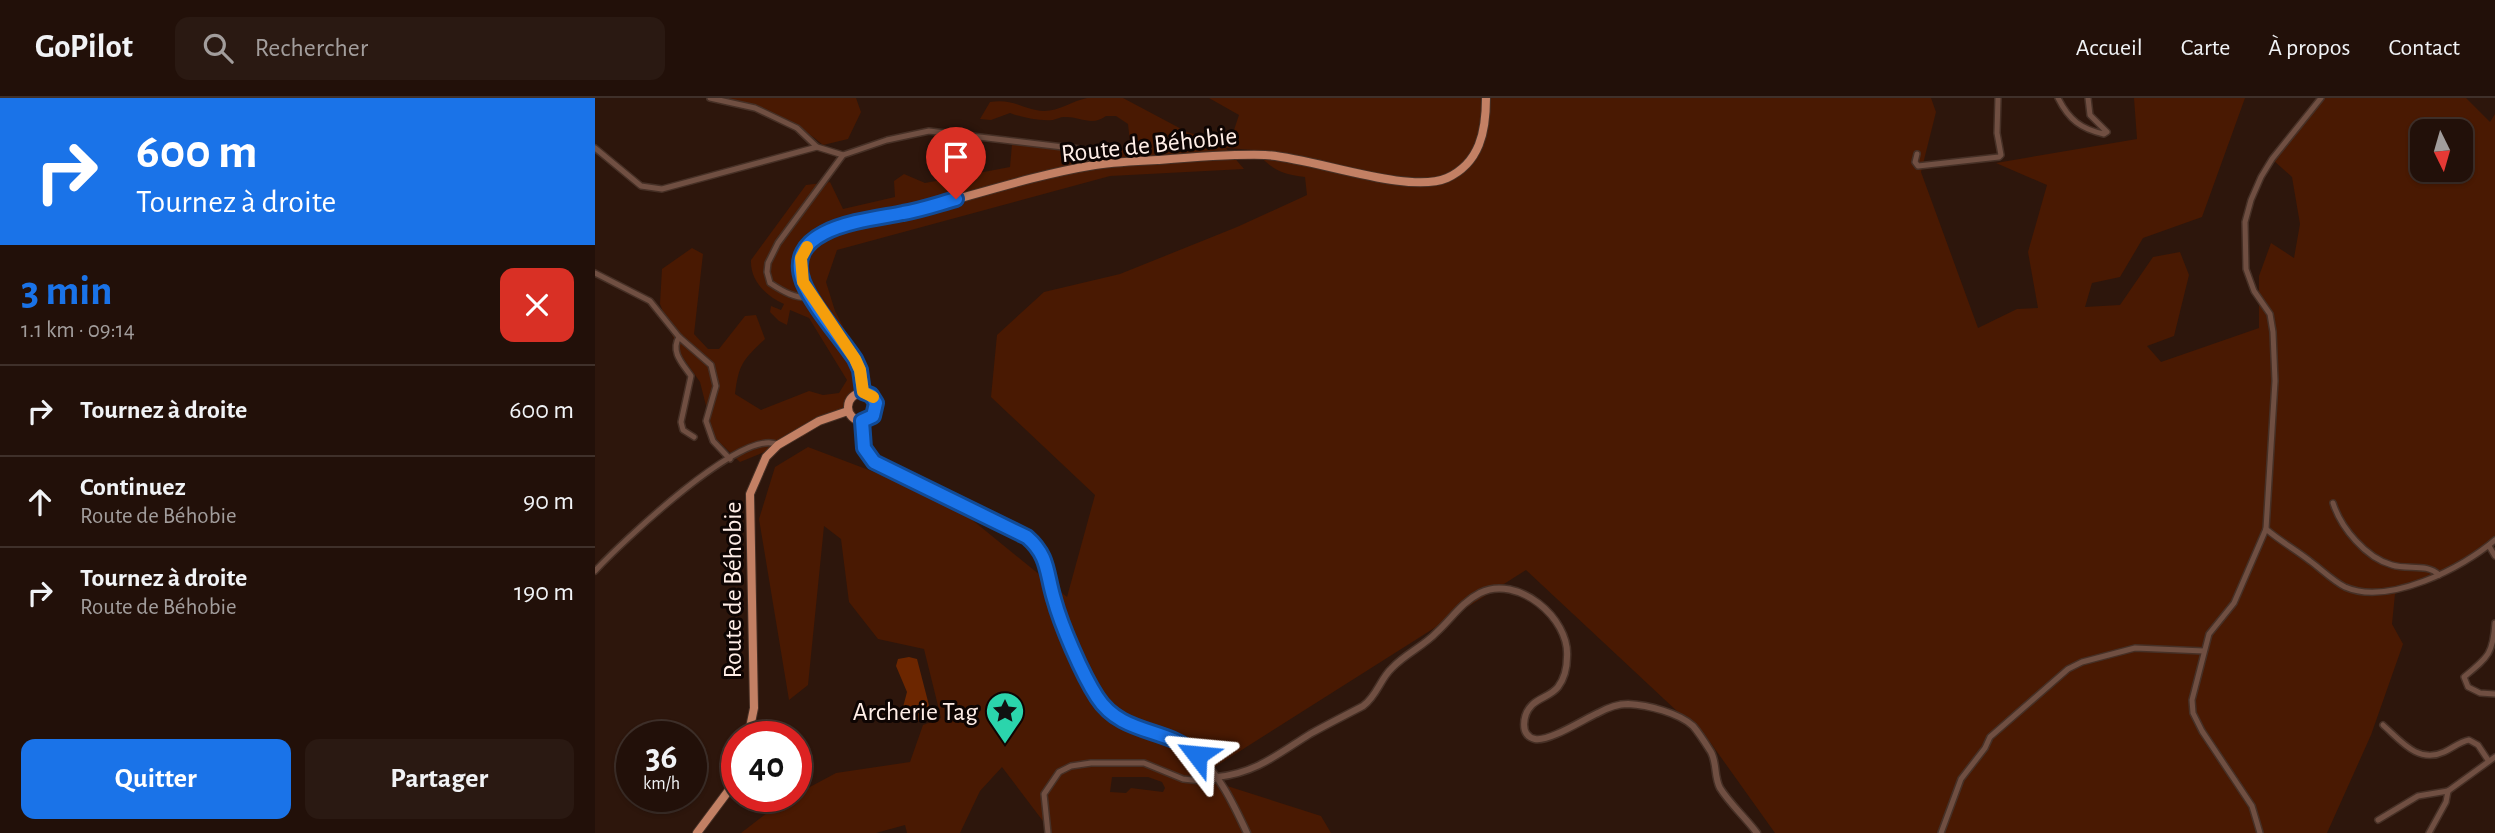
<!DOCTYPE html>
<html lang="fr">
<head>
<meta charset="utf-8">
<style>
  body { margin:0; font-family:"Alegreya Sans",sans-serif; background:#2a1912; color:#f1f3f6; height:100vh; display:flex; flex-direction:column; font-size:26px; white-space:nowrap }
  * { box-sizing:border-box; margin:0 }
  p { font-size:23px; color:#a29d9c }
  .icon { flex:none; width:38px; height:38px; fill:none; stroke:currentColor; stroke-width:2; stroke-linecap:round; stroke-linejoin:round }
  .map { position:relative; flex:1; overflow:hidden }
  .details { display:flex; flex-direction:column; background:#221009; width:595px }
  .details>* { flex:none }
  .hud { background:#1a73e8; color:#fff; overflow:hidden }
  .needle { width:46px; rotate:175deg }
  .buttons { position:absolute; left:1815px; top:21px; display:grid; gap:14px }
  .buttons a { display:grid; place-items:center; width:63px; height:63px; border-radius:14px; background:#221009; box-shadow:0 2px 5px #0004,0 0 0 2px #3f302a; font-size:35px }
  .speed { position:absolute; left:21px; top:623px; display:flex; gap:14px; font-size:35px; font-weight:700; text-align:center }
  .speed>* { display:grid; place-content:center; width:91px; height:91px; border-radius:50%; background:#221009; box-shadow:0 2px 5px #0004,0 0 0 2px #3f302a; line-height:1 }
  .speed small { font-size:18px; font-weight:400 }
  .speed .limit { border:10px solid #d22; background:#fff; color:#111 }
  .pin { position:absolute; display:grid; place-items:center; width:60px; height:60px; color:#fff; margin:-72px -30px; border-radius:50% 50% 50% 0; rotate:-45deg; box-shadow:0 0 7px #0007 }
  .pin .icon { rotate:45deg }
  .me { position:absolute; width:77px; margin:-38px; rotate:299deg; stroke-linejoin:round; filter:drop-shadow(0 0 5px #0008) }
  .turn { display:flex; align-items:center; gap:24px; height:147px; padding:0 21px; font-size:32px }
  .turn .icon { width:91px; height:91px; stroke-width:2.5 }
  .turn b { display:block; font-size:49px; line-height:60px }
  .round { display:grid; place-items:center; flex:none; width:74px; height:74px; border-radius:14px; background:#2a1912 }
  .headline { display:flex; align-items:center; justify-content:space-between; height:119px; padding:0 21px }
  h1 { font-size:42px; font-weight:700; line-height:52px; color:#1a73e8 }
  .button { display:flex; gap:14px; margin-top:auto; padding:14px 21px }
  .button a { flex:1; height:80px; border-radius:14px; background:#1a73e8; color:#fff; font-size:28px; font-weight:700; line-height:80px; text-align:center }
  .button a+a { background:#2a1912; color:#f1f3f6 }
  ul { padding:0; list-style:none }
  li { display:flex; align-items:center; gap:21px; height:91px; padding:0 21px; border-top:2px solid #3f302a }
  li div { flex:1 }
  li b { display:block; font-size:26px }
  li em { font-style:normal }
  header { display:flex; align-items:center; gap:42px; box-sizing:border-box; height:98px; padding:0 35px; background:#221009; border-bottom:2px solid #3f302a }
  header strong { font-size:33px }
  nav { display:flex; gap:38px; margin-inline-start:auto; font-size:24px }
  .search { width:490px; height:63px; background:#2a1912; display:flex; align-items:center; gap:18px; box-sizing:border-box; padding:0 24px; border-radius:14px; color:#a29d9c; font-size:26px }
  main { display:flex; flex:1; min-height:0 }
  .map>svg:first-child { display:block }
</style>
</head>
<body>
<header>
<strong>GoPilot</strong>
<div class="search"><svg class="icon" aria-label="search" viewBox="0 0 24 24"><circle cx="10" cy="10" r="6"/><path d="M15 15l6 6"/></svg>Rechercher</div>
<nav><a>Accueil</a><a>Carte</a><a>À propos</a><a>Contact</a></nav>
</header>
<main>
<section class="details">
<div class="hud">
<div class="turn"><svg class="icon" aria-label="right" viewBox="0 0 24 24"><path d="M7 20v-9h11M14 6l5 5-5 5"/></svg><div><b>600 m</b>Tournez à droite</div></div>
</div>
<div class="headline"><div><h1>3 min</h1><p>1.1 km · 09:14</p></div><a class="round" style="background:#d93025;color:#fff"><svg class="icon" aria-label="close" viewBox="0 0 24 24"><path d="M6 6l12 12M18 6L6 18"/></svg></a></div>
<ul>
<li><svg class="icon" aria-label="right" viewBox="0 0 24 24"><path d="M7 20v-9h11M14 6l5 5-5 5"/></svg><div><b>Tournez à droite</b></div><em>600 m</em></li>
<li><svg class="icon" aria-label="ahead" viewBox="0 0 24 24"><path d="M12 20V5M6 11l6-6 6 6"/></svg><div><b>Continuez</b><p>Route de Béhobie</p></div><em>90 m</em></li>
<li><svg class="icon" aria-label="right" viewBox="0 0 24 24"><path d="M7 20v-9h11M14 6l5 5-5 5"/></svg><div><b>Tournez à droite</b><p>Route de Béhobie</p></div><em>190 m</em></li>
</ul>
<div class="button"><a>Quitter</a><a>Partager</a></div>
</section>
<div class="map">
<svg width="1900" height="735" viewBox="0 0 1900 735">
  <rect width="100%" height="100%" fill="#2d160c"/>
  <g fill="#491902" fill-rule="evenodd">
    <path d="M123 0H261L266 14 253 41 228 47C193 18 167 10 123 0Z"/>
    <path d="M492 0H528L592 34 602 37 624 40 638 35 644 17 614 0H1336L1341 14 1326 74 1383 230 1422 211 1443 210 1433 154 1452 87 1401 65 1542 41 1539 0H1650L1607 119 1548 140 1525 179 1497 185 1490 209 1525 207 1558 159 1585 154 1594 177 1579 238 1552 248 1566 264 1664 230V178L1676 145 1699 160 1705 126 1697 79 1677 61 1726 0H1871L1895 24 1900 16V442L1844 477 1800 496 1797 526 1808 546 1776 637 1732 735H1180L1115 644 931 472 604 679 726 718 736 735H457L407 669 385 693 365 735H312L310 727 281 735H146L185 705 241 675 315 664 328 627 346 620 329 551 283 541 254 504 246 441 229 428 213 587 194 602 164 421 180 369 213 349 287 377 370 416 472 499 500 397 396 299 402 237 449 194 525 176 642 129 712 97 710 79C684 76 677 71 659 52L631 50 649 71 515 78 242 152 231 184 240 213 266 262 263 291 248 310 209 338 145 364 119 339 105 284 84 254 65 206 67 171 97 150 108 156 99 236 113 251H124L150 218 161 217 170 241C148 262 144 265 140 296L166 312 214 293 228 297 244 295 252 282 214 220 195 212 192 227 184 223 175 214 176 208 186 212 189 206C171 198 155 183 156 162L211 87 235 84 248 111 300 99 299 83 309 76 330 85 415 69 417 46 484 53 504 67 524 55 535 44 533 26 521 18H511C497 29 484 18 469 19 465 19 462 21 458 22 444 23 428 20 415 15L396 22 385 21 395 4C419 0 428 12 449 13 464 13 477 3 492 0ZM1827 33H1866V72H1827ZM517 679H553L567 684 570 690 568 694 536 690 531 695 515 694Z"/>
  </g>
  <path fill="#6c2600" d="M314 559 322 561 337 619C326 626 315 623 307 613L312 594 301 568 303 561Z"/>
  <g fill="none" stroke-linecap="round" stroke-linejoin="round">
    <g stroke="#463026" stroke-width="8">
      <g id="minor">
        <polyline points="115,0 160,10 202,30 222,49 248,57"/>
        <path d="M1463 0C1474 22 1486 31 1509 36L1512 34 1495 17 1493 0"/>
        <polyline points="0,50 46,88 67,91 222,49"/>
        <polyline points="1322,56 1320,64 1323,68 1404,59 1406,57 1402,35 1403,0"/>
        <polyline points="0,175 55,203 84,239 116,267 121,288 111,323 118,343 135,361"/>
        <path d="M217 199C202 202 187 193 175 185L172 174 173 165 183 145 248 57 292 42 334 33 485 51 502 67"/>
        <path d="M84 239C75 254 88 266 96 278L86 324 88 332 99 339"/>
        <path d="M1738 405C1746 430 1771 460 1797 467 1813 472 1832 465 1844 477"/>
        <path d="M1671 431C1685 443 1701 452 1715 463 1726 471 1738 483 1750 489 1793 508 1868 470 1900 442"/>
        <polyline points="1894,448 1900,458"/>
        <path d="M0 473C24 447 149 327 183 347"/>
        <path d="M1900 525C1898 556 1893 559 1869 579L1873 589 1885 595 1900 596"/>
        <path d="M1788 627C1806 643 1823 666 1849 654 1858 650 1864 644 1874 642L1883 647 1893 662"/>
        <polyline points="1853,693 1900,659"/>
        <polyline points="1783,722 1823,698 1853,693"/>
        <polyline points="453,735 449,696 464,674 476,668 496,665 549,665 588,681 616,684 622,679"/>
        <polyline points="1346,735 1366,681 1390,650 1395,639 1473,571 1487,564 1540,550 1609,553"/>
        <polyline points="1665,735 1657,708 1607,633 1598,615 1597,602 1614,536 1639,505 1671,431 1680,283 1678,234 1675,216 1659,193 1651,171 1650,124 1656,102 1666,79 1677,61 1726,0"/>
        <polyline points="1834,735 1851,704 1853,693"/>
      </g>
    </g>
    <g stroke="#463026" stroke-width="9">
      <g id="tertiary">
        <path d="M267 323 269 350 279 364 432 439C454 458 451 476 459 501 467 528 488 578 503 600 526 635 569 629 599 654 624 675 639 707 652 735"/>
        <path d="M622 679C661 675 683 656 715 636 733 626 751 617 768 608 782 598 785 581 797 570 810 556 829 548 842 534 857 520 867 504 885 495 922 476 975 520 972 559 972 569 969 581 963 589 956 598 945 599 937 607 928 616 924 638 940 641 954 644 989 621 1003 615 1012 610 1023 606 1033 606 1053 607 1084 615 1098 628 1104 635 1111 646 1116 654 1122 665 1119 679 1125 690 1135 706 1150 719 1162 735"/>
      </g>
    </g>
    <g stroke="#463026" stroke-width="10">
      <g id="primary">
        <path d="M268 294 265 272 259 261 208 184C204 167 205 153 219 141 244 120 285 121 315 114 377 98 438 77 500 67 521 64 543 63 564 62 599 59 634 56 670 57 716 59 813 97 852 80 885 65 891 33 891 0"/>
        <circle cx="267" cy="309" r="14"/>
        <polyline points="153,639 159,610 155,396 171,359 183,347 224,323 253,313"/>
        <polyline points="102,735 137,688 142,672"/>
      </g>
    </g>
    <use href="#minor" stroke="#704f42" stroke-width="5"/>
    <use href="#tertiary" stroke="#704f42" stroke-width="6"/>
    <use href="#primary" stroke="#c38064" stroke-width="8"/>
  </g>
  <g fill="none" stroke-linecap="round" stroke-linejoin="round">
    <g stroke="#114b97" stroke-width="18">
      <path id="route" d="M361 101C343 106 326 112 308 115 275 122 187 128 208 184 217 207 245 239 260 261L265 272 268 294 276 297 281 305 278 318 267 323 269 350 279 364 432 439C454 458 451 475 459 501 466 527 487 576 502 599 527 638 573 629 602 657"/>
    </g>
    <use href="#route" stroke="#1a73e8" stroke-width="12"/>
    <polyline stroke="#f59e0b" stroke-width="12" points="212,149 206,160 208,184 260,261 265,272 268,294 278,299"/>
  </g>
  <defs>
    <g id="sight-pin" transform="scale(2.0125)"><path d="M0 17L-7.5 6A9.5 9.5 0 1 1 7.5 6Z" fill="#2bd5ac" stroke="#0e0503"/><path d="M0-6L1.8-2.2L6-1.7L2.9 1.2L3.7 5.4L0 3.3L-3.7 5.4L-2.9 1.2L-6-1.7L-1.8-2.2Z" fill="#111"/></g>
  </defs>
  <g fill-rule="evenodd">
    <use href="#sight-pin" x="410" y="613"/>
  </g>
  <g text-anchor="middle" stroke-width="6" stroke-linejoin="round" paint-order="stroke">
    <g font-size="26" fill="#ffeee7" stroke="#0e0503">
      <text transform="translate(554 46) rotate(-6)" y="9">Route de Béhobie</text>
      <text transform="translate(137 492) rotate(-90)" y="9">Route de Béhobie</text>
    </g>
    <g font-size="26" fill="#ffeee7" stroke="#0e0503" text-anchor="end">
      <text x="383" y="622">Archerie Tag</text>
    </g>
  </g>
</svg>
<div class="buttons">
<a><svg class="needle" viewBox="-14 -14 28 28"><path d="M0-13l5 13h-10z" fill="#e53935"/><path d="M0 13l5-13h-10z" fill="#a29d9c"/></svg></a>
</div>
<div class="speed"><div>36<small>km/h</small></div><div class="limit">40</div></div>
<div class="pin" style="left:361px;top:101px;background:#d93025"><svg class="icon" aria-label="arrive" viewBox="0 0 24 24"><path d="M6 21V4h12l-3 4 3 4H6"/></svg></div>
<svg class="me" style="left:602px;top:657px" viewBox="-20 -20 40 40"><path d="M0-17L14 15 0 8-14 15z" fill="#1a73e8" stroke="#fff" stroke-width="4"/></svg>
</div>
</main>
</body>
</html>
